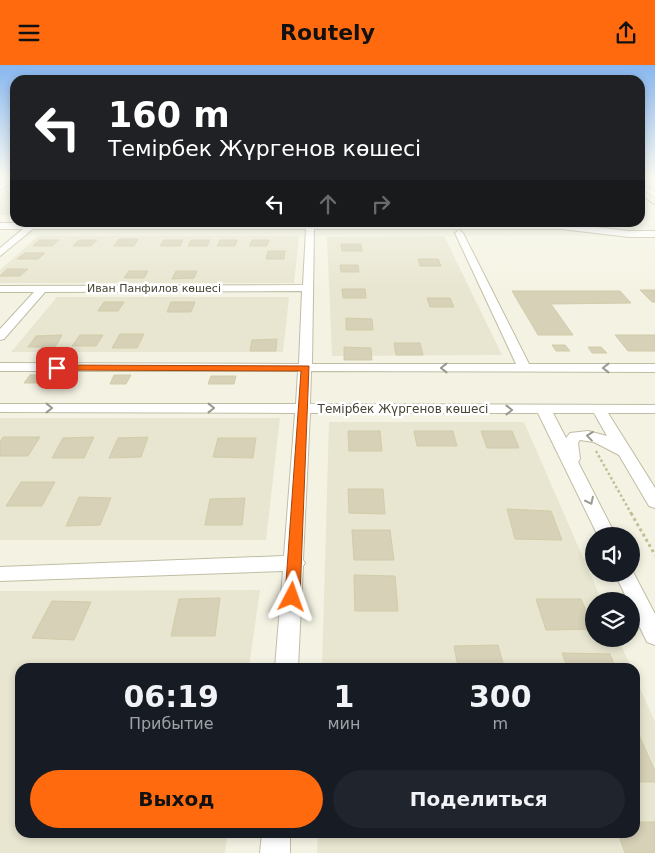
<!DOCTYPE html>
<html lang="ru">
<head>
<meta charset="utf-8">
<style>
  body { margin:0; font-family:"DejaVu Sans",sans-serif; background:#20242c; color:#f1f3f6; height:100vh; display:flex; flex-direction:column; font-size:19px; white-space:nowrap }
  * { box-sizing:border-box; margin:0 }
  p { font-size:16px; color:#9ea1a6 }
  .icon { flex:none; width:28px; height:28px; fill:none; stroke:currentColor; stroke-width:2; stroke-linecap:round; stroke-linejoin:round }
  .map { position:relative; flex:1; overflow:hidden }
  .details { position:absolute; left:15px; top:598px; width:625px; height:175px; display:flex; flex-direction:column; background:#171b24; border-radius:15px; box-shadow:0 2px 8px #0003 }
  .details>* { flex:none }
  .guide { position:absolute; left:10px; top:10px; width:635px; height:152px; border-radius:15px; box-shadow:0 2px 8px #0003; background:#202124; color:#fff; overflow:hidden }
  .buttons { position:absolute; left:585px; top:462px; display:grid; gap:10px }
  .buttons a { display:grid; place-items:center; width:55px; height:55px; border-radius:50%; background:#171b24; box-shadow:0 2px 8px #0003; font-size:25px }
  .pin { position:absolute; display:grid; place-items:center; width:42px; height:42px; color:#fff; margin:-21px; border-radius:10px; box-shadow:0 2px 8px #0006 }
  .me { position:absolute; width:55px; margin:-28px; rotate:4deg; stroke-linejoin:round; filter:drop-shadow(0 0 4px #0008) }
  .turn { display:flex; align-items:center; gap:18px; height:105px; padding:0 15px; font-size:22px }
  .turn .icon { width:65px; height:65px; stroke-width:2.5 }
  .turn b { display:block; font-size:35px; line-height:42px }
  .lanes { display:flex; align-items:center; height:48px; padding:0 15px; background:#0003; justify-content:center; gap:25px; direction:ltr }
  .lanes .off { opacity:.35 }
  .eta { display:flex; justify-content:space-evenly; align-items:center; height:85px; text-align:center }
  .eta b { font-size:30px; font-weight:700; line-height:35px }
  .action { display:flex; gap:10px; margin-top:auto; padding:10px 15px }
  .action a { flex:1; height:58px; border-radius:30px; background:#ff6a0e; color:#111; font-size:20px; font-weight:700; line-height:58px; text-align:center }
  .action a+a { background:#20242c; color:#f1f3f6 }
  header { display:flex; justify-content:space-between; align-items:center; height:65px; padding:0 15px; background:#ff6a0e; color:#111; font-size:22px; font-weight:700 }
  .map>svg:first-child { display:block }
</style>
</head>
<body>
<header><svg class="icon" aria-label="menu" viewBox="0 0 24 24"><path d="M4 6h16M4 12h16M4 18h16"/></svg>Routely<svg class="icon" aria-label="share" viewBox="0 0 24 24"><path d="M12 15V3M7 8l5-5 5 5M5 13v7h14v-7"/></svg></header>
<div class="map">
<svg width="655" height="788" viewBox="0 0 655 788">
  <rect width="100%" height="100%" fill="#f4f3e3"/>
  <g fill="#e8e6d0">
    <polygon points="13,122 15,122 15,150 0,150 0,130"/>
    <polygon points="38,171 299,171 294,218 0,218 0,205"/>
    <polygon points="444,171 502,290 332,291 327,172"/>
    <polygon points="57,232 289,232 283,287 11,287"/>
    <polygon points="0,353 280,353 266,475 0,475"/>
    <polygon points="329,357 524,357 602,536 594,536 594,574 618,574 631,602 322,602"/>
    <polygon points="260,525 249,602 20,602 20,768 228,768 225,788 0,788 0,526"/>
    <polygon points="635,612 655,657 655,788 317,788 318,768 635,768"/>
  </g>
  <g fill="#d6d1b7" stroke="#d2cca9">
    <polygon points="119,174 138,174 134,181 114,181"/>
    <polygon points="39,175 59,175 52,181 33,181"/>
    <polygon points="79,175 97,175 91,181 73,181"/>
    <polygon points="164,175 183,175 180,181 160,181"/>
    <polygon points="191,175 210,175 207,181 188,181"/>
    <polygon points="220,175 237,175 235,181 217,181"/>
    <polygon points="252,175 269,175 267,181 250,181"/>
    <polygon points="341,179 361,179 362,186 342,186"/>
    <polygon points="268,186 285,186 284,194 266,194"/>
    <polygon points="25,188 45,188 38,194 17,194"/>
    <polygon points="418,194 438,194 441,201 420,201"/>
    <polygon points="340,200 358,200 359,207 341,207"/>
    <polygon points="7,204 28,204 20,211 0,211"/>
    <polygon points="129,206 148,206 144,213 124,213"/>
    <polygon points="176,206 197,206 194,213 172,214"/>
    <polygon points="342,224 365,224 366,233 343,233"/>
    <polygon points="640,225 655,225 655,237 652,237"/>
    <polygon points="512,226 620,226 631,238 551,239 573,270 538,270"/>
    <polygon points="427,233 450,233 454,242 430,242"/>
    <polygon points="104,237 124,237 118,246 98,246"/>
    <polygon points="171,237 195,237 191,247 167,247"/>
    <polygon points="346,253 372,254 373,265 346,265"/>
    <polygon points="120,269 144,269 137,283 112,283"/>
    <polygon points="62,270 55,282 28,282 36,271"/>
    <polygon points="80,270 103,270 96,281 72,281"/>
    <polygon points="615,270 655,270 655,286 628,286"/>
    <polygon points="277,274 276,286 250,286 252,275"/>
    <polygon points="394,278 420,278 423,290 396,290"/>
    <polygon points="552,280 565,280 570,286 556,286"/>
    <polygon points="344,282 371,283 372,295 344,295"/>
    <polygon points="588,282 601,282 607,288 592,288"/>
    <polygon points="30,310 46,310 41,318 24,318"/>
    <polygon points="114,310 131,310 126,319 110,319"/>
    <polygon points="211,311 236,311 234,319 208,319"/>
    <polygon points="348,366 380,366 382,386 349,386"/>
    <polygon points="414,366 453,366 457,381 417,381"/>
    <polygon points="481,366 512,366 519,383 487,383"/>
    <polygon points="3,372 40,372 28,391 0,391 0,377"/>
    <polygon points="94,372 84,393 52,393 63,373"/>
    <polygon points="148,372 141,392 109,393 118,373"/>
    <polygon points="218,373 256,373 253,393 213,392"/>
    <polygon points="21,417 55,417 42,441 6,441"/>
    <polygon points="348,424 383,424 385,449 349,448"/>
    <polygon points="79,432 111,433 100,460 66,461"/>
    <polygon points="245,433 242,460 205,460 210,434"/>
    <polygon points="507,444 551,446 562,475 515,474"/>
    <polygon points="352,465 390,465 394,495 354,495"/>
    <polygon points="354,510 395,511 398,546 355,546"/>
    <polygon points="220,533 215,571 171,571 179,534"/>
    <polygon points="536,534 581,534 594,564 546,565"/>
    <polygon points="52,536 91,537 74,575 32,573"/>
    <polygon points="498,580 504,602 458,602 454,581"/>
    <polygon points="562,588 610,589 615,602 567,602"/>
    <polygon points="635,661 655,706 655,717 635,717"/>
    <polygon points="635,757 655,757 655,788 625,788 618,768 635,768"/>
  </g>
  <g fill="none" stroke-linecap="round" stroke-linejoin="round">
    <g stroke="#c0bda4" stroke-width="2">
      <g id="minor">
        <polygon points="9,113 15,113 15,115 0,125 0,120"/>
        <polygon points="640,118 655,127 655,132 640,123"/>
        <path d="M0 158H562L629 166H655V172H629L562 164H314L312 299H516L455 168 459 165 463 168 529 299H655V307L311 306 310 339 655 340V348H608L655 423V443L649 441 619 390 594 377 580 375 578 378 580 394 578 397 616 471H598L538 348H310L303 495 305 498 303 501 298 602H275L283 506 0 516V502L284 491 295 348 0 347V339H296L298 306H0V298L299 299 302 226 45 227 4 274 0 275V264L34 227H0V221L303 220 306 164H33L0 191V183L23 164H0ZM553 348H594L607 371 588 366 570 368 566 373Z"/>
        <polygon points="631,503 655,549 655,580 647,577 631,544 631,536 628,536 615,509 631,509"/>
        <polygon points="262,768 290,768 290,788 260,788"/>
      </g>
    </g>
    <polyline stroke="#c4be94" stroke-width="2.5" stroke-dasharray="2.5 2.5" stroke-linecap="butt" points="596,386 632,450"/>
    <polyline stroke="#c4be94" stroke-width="3" stroke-dasharray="3 3" stroke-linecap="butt" points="631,448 655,490"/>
    <use href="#minor" fill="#fff" fill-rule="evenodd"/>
    <polyline stroke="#949494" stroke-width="1" points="640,130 655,140"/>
  </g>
  <defs><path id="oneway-chevron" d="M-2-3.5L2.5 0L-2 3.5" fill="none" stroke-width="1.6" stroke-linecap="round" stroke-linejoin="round" transform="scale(1.25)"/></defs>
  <g stroke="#99988e">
    <use href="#oneway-chevron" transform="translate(444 303) rotate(180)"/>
    <use href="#oneway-chevron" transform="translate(606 303) rotate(180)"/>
    <use href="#oneway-chevron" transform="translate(49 343)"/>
    <use href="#oneway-chevron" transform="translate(211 343)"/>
    <use href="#oneway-chevron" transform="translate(509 345)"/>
    <use href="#oneway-chevron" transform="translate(590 371) rotate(-173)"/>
    <use href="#oneway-chevron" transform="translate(590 436) rotate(64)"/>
  </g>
  <linearGradient id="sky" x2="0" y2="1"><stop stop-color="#87b6ef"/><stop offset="0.5" stop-color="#fafaf2"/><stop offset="1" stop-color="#fafaf2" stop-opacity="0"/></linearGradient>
  <rect width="655" height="224" fill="url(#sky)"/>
  <polygon fill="#ff6a0e" stroke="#a64509" points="57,300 309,301 300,532 297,537 292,538 287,537 285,532 301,306 54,305 53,303"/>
  <g text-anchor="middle" stroke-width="5" stroke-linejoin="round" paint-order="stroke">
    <g font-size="11" fill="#464332" stroke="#fff">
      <text x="154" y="227">Иван Панфилов көшесі</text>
    </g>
    <g font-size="12" fill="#464332" stroke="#fff">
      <text x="403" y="348">Темірбек Жүргенов көшесі</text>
    </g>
  </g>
</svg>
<div class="buttons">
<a><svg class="icon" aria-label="sound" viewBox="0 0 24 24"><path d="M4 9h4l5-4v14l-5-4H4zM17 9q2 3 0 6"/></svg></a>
<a><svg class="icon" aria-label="layers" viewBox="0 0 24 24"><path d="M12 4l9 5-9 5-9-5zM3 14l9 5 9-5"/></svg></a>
</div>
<div class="pin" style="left:57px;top:303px;background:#d93025"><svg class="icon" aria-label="arrive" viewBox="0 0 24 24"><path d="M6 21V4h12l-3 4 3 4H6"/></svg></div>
<svg class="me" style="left:292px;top:532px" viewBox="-20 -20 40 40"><path d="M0-17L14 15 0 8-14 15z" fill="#ff6a0e" stroke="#fff" stroke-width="4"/></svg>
<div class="guide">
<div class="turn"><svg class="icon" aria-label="left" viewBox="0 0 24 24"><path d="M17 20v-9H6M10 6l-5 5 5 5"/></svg><div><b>160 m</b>Темірбек Жүргенов көшесі</div></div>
<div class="lanes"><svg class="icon" aria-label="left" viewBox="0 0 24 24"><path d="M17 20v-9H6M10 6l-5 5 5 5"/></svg><svg class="icon off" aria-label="ahead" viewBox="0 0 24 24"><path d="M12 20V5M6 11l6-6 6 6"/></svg><svg class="icon off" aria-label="right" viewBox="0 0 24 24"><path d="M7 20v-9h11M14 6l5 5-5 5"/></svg></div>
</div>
<section class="details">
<div class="eta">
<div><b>06:19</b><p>Прибытие</p></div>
<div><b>1</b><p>мин</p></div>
<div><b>300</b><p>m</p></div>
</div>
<div class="action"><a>Выход</a><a>Поделиться</a></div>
</section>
</div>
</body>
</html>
